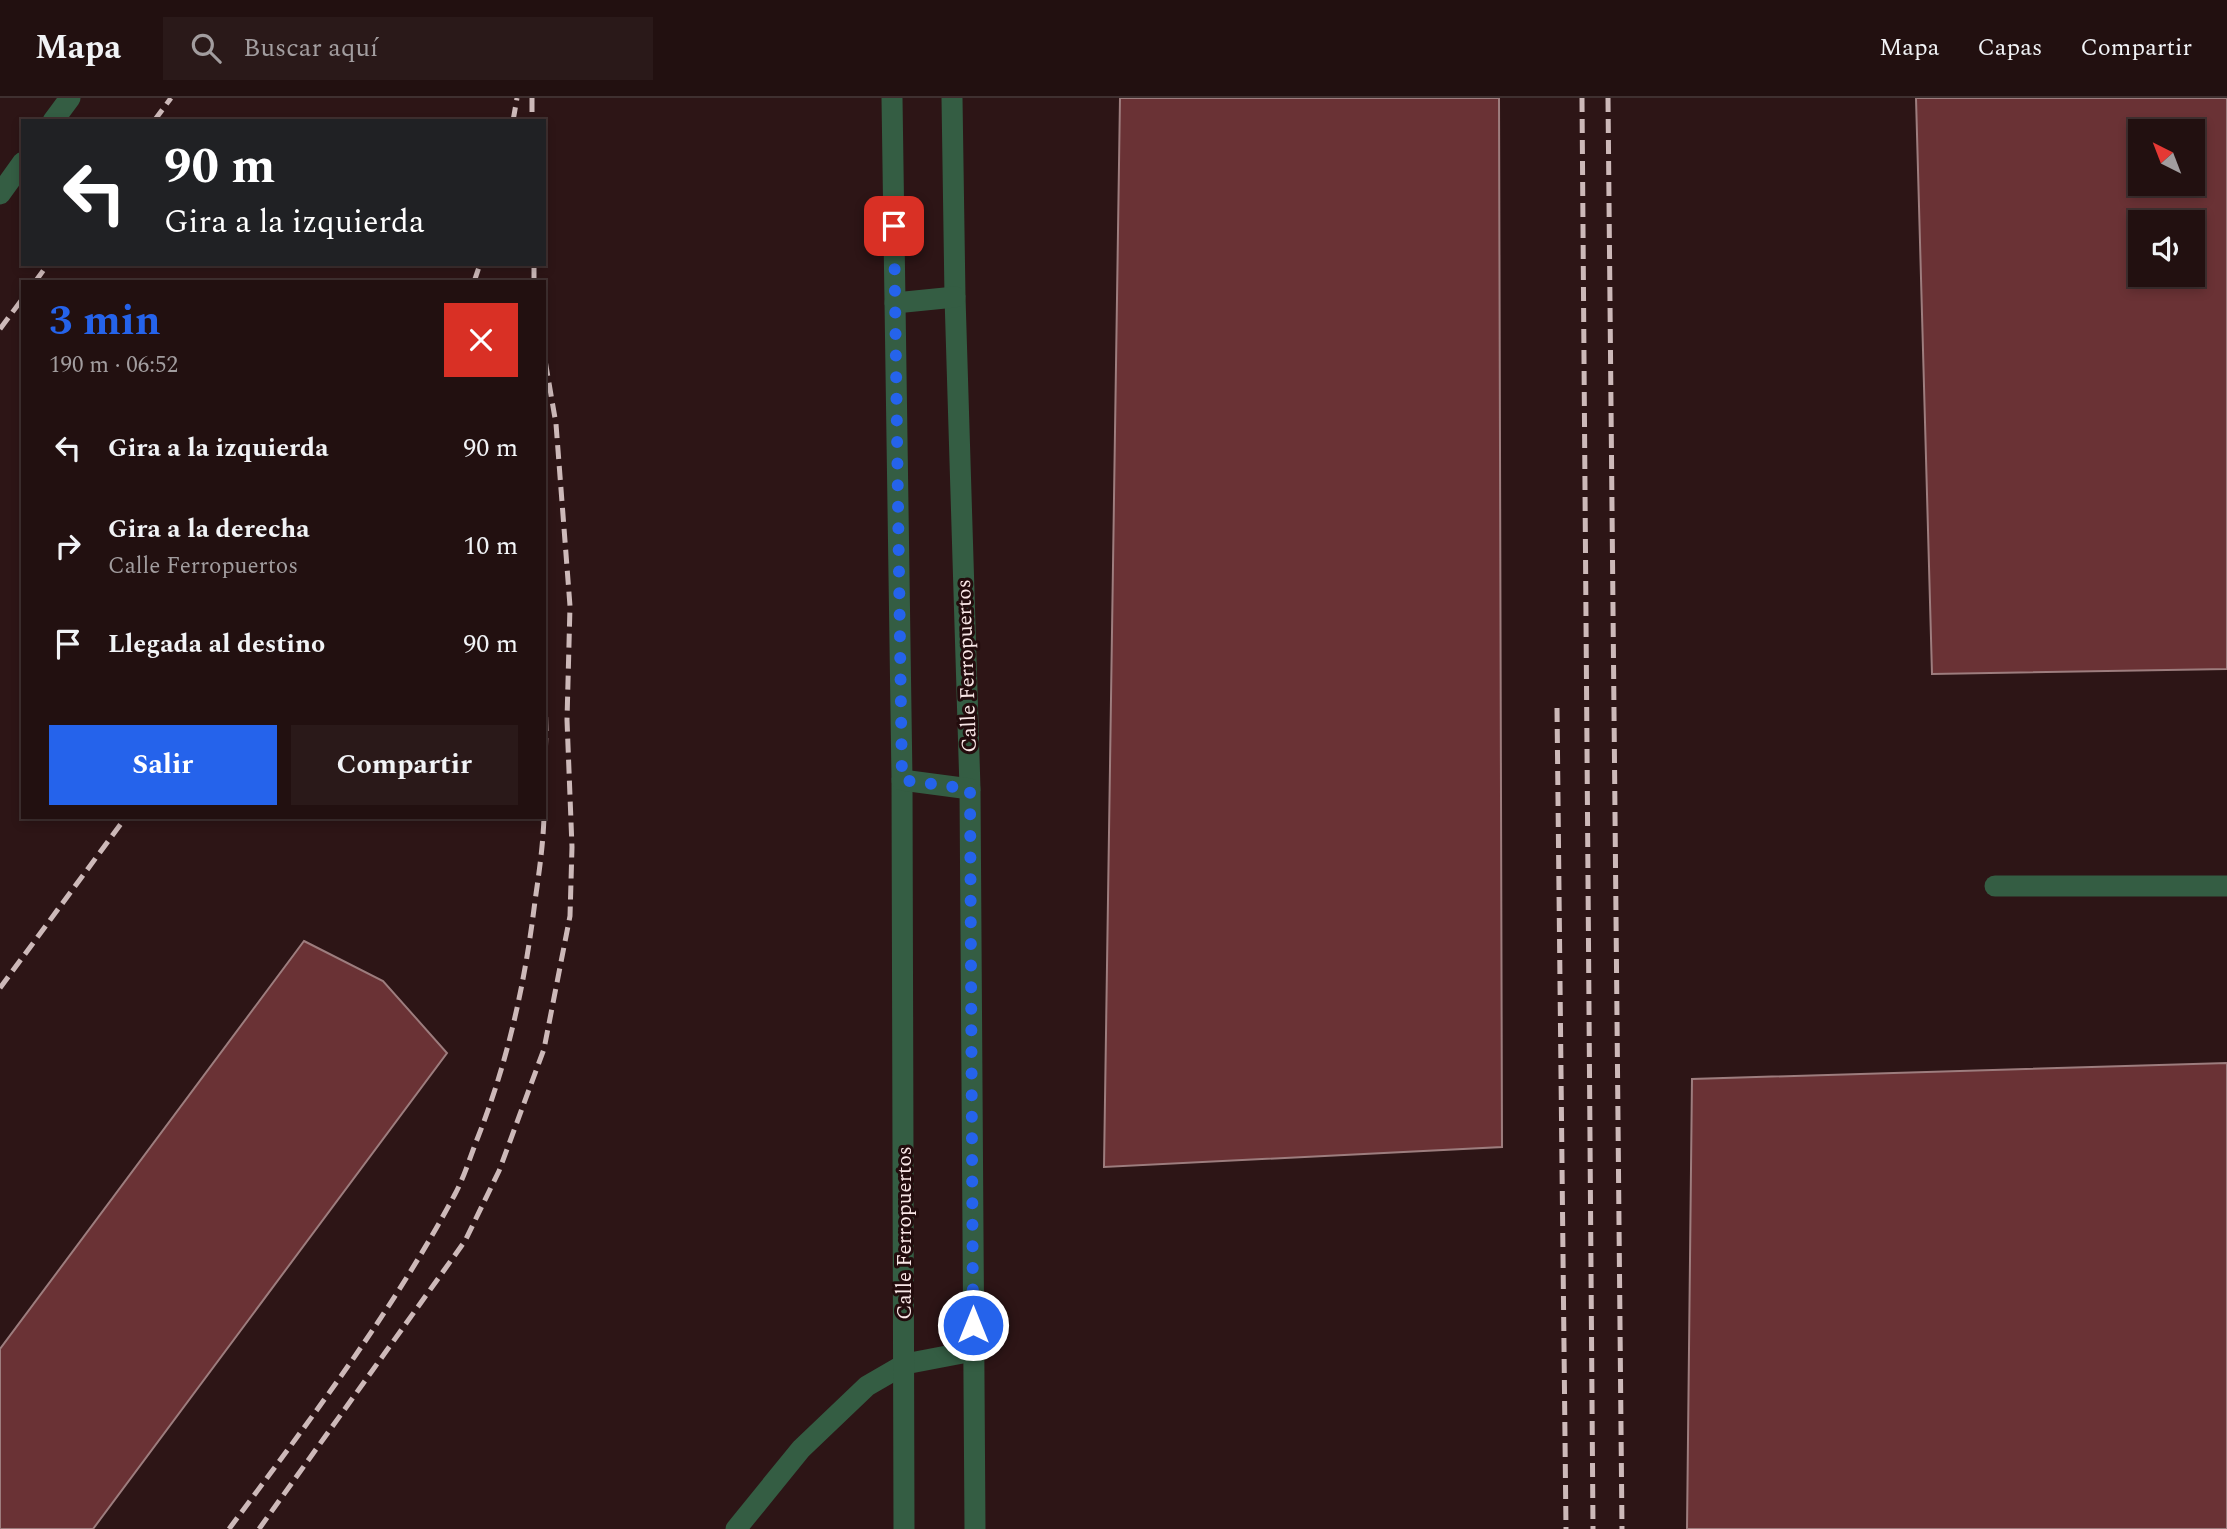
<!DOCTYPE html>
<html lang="es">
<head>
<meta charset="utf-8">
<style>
  body { margin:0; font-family:Spectral,serif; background:#2a1919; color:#f1f3f6; height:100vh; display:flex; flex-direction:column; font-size:26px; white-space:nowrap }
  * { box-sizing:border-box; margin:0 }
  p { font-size:23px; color:#a29d9f }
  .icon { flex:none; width:38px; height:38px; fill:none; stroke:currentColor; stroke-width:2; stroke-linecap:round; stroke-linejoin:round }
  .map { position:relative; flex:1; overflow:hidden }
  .drawer { position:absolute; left:21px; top:182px; width:525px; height:539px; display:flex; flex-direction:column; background:#221010; border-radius:0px; box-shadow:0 4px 10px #0003,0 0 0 2px #3f3030 }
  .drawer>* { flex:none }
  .hud { position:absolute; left:21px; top:21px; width:525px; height:147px; border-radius:0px; box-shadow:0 4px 10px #0003,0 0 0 2px #3f3030; background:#202124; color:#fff; overflow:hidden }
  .needle { width:46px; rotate:318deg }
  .tools { position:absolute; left:2128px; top:21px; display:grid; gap:14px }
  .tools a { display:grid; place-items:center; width:77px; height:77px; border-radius:0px; background:#221010; box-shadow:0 4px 10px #0003,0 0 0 2px #3f3030; font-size:35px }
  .pin { position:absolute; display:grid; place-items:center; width:60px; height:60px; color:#fff; margin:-30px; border-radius:14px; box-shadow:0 4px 10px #0006 }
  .me { position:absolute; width:77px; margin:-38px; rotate:0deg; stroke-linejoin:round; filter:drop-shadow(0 0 5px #0008) }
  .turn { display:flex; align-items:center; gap:24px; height:147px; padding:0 28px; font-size:32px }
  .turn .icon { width:91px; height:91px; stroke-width:2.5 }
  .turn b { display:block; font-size:49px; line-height:60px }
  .round { display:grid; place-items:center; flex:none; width:74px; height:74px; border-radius:0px; background:#2a1919 }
  .headline { display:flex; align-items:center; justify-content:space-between; height:119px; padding:0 28px }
  h1 { font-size:42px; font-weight:700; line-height:52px; color:#2563eb }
  .primary-button { display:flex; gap:14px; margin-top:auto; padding:14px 28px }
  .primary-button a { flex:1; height:80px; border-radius:0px; background:#2563eb; color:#fff; font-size:28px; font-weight:700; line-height:80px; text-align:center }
  .primary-button a+a { background:#2a1919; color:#f1f3f6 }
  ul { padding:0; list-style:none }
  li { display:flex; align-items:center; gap:21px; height:98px; padding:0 28px }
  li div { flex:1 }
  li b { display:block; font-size:26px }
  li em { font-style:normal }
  header { display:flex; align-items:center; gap:42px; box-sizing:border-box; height:98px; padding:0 35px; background:#221010; border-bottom:2px solid #3f3030 }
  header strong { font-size:33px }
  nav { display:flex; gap:38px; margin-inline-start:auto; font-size:24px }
  .search { width:490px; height:63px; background:#2a1919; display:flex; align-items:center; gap:18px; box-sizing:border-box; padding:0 24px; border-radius:0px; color:#a29d9f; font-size:26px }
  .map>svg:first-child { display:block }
</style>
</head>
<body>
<header>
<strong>Mapa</strong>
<div class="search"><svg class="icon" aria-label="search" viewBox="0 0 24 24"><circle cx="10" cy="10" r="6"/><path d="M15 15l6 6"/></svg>Buscar aquí</div>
<nav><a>Mapa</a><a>Capas</a><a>Compartir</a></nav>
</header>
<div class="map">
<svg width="2227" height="1431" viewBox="0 0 2227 1431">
  <rect width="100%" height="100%" fill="#2d1516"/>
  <g fill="#6a3235" stroke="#9d7d7e" stroke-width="2" fill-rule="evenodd">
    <polygon points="1120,0 1499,0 1502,1049 1104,1069"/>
    <path d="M1916 0H2227V571L1932 576ZM2140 33H2193V86H2140ZM2140 124H2193V177H2140Z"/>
    <polygon points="304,843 383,883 447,955 93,1431 0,1431 0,1251"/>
    <polygon points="2227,965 2227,1431 1687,1431 1692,981"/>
  </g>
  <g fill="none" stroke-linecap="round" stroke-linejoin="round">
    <g stroke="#345d43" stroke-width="21">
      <polyline points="1995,788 2227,788"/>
      <polyline points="736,1431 801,1351 867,1288 905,1266 973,1253"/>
    </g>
    <g stroke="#345d43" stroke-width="21">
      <polyline points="892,0 902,682 904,1431"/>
      <polyline points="952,0 955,199 970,691 975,1431"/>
      <polyline points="53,23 70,0"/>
      <polyline points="0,96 23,64"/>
      <polyline points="895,205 955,199"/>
      <polyline points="902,682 970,691"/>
    </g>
    <g stroke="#cdb9b9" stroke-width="5" stroke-dasharray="14 7" stroke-linecap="butt">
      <polyline points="532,0 532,23"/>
      <polyline points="1582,0 1593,1431"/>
      <polyline points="1608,0 1622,1431"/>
      <polyline points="154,23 171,0"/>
      <polyline points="513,23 517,0"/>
      <polyline points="534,166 534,184"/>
      <polyline points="35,184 48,166"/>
      <polyline points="474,184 480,166"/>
      <polyline points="0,231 23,200"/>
      <polyline points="544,556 546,633 544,694"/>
      <polyline points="1557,610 1566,1431"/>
      <polyline points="0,890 126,719"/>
      <path d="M229 1431C309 1323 391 1216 454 1098 464 1080 470 1059 478 1039 508 963 525 885 535 803 539 775 543 748 544 719"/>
      <polyline points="259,1431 465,1143 499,1073 544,951 570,818 572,749 567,622 570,508 556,326 544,256"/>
    </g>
  </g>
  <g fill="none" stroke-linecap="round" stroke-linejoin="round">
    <polyline stroke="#2563eb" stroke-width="12" stroke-dasharray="0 21.6" points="894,128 902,682 970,691 973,1227"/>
  </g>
  <g text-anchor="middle" stroke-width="6" stroke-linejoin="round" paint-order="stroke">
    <g font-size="21" fill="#f9e7e7" stroke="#230c0d">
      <text transform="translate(966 568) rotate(-92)" y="7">Calle Ferropuertos</text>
      <text transform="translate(904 1135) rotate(-90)" y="7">Calle Ferropuertos</text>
    </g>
  </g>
</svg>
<div class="tools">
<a><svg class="needle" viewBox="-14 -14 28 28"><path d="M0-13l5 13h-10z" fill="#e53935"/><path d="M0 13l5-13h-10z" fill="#a29d9f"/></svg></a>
<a><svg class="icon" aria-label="sound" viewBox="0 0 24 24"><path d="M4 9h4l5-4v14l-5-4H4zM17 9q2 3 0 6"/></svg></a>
</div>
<div class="pin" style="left:894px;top:128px;background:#d93025"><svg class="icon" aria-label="arrive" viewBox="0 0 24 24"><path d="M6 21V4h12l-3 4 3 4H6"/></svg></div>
<svg class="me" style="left:973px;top:1227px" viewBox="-20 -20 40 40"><circle r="17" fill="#2563eb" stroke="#fff" stroke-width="3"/><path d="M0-11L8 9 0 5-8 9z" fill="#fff"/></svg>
<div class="hud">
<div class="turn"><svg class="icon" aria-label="left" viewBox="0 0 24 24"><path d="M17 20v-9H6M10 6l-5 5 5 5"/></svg><div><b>90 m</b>Gira a la izquierda</div></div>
</div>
<section class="drawer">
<div class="headline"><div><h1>3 min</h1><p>190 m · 06:52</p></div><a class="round" style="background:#d93025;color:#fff"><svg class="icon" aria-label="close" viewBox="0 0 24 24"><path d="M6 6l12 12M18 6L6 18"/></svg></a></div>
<ul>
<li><svg class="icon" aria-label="left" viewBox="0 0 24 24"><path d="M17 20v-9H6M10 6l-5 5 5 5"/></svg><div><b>Gira a la izquierda</b></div><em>90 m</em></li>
<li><svg class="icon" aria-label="right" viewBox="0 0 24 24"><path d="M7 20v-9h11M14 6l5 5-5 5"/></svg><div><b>Gira a la derecha</b><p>Calle Ferropuertos</p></div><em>10 m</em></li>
<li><svg class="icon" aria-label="arrive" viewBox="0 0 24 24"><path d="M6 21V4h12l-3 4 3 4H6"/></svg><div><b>Llegada al destino</b></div><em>90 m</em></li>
</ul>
<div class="primary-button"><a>Salir</a><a>Compartir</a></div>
</section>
</div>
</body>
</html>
